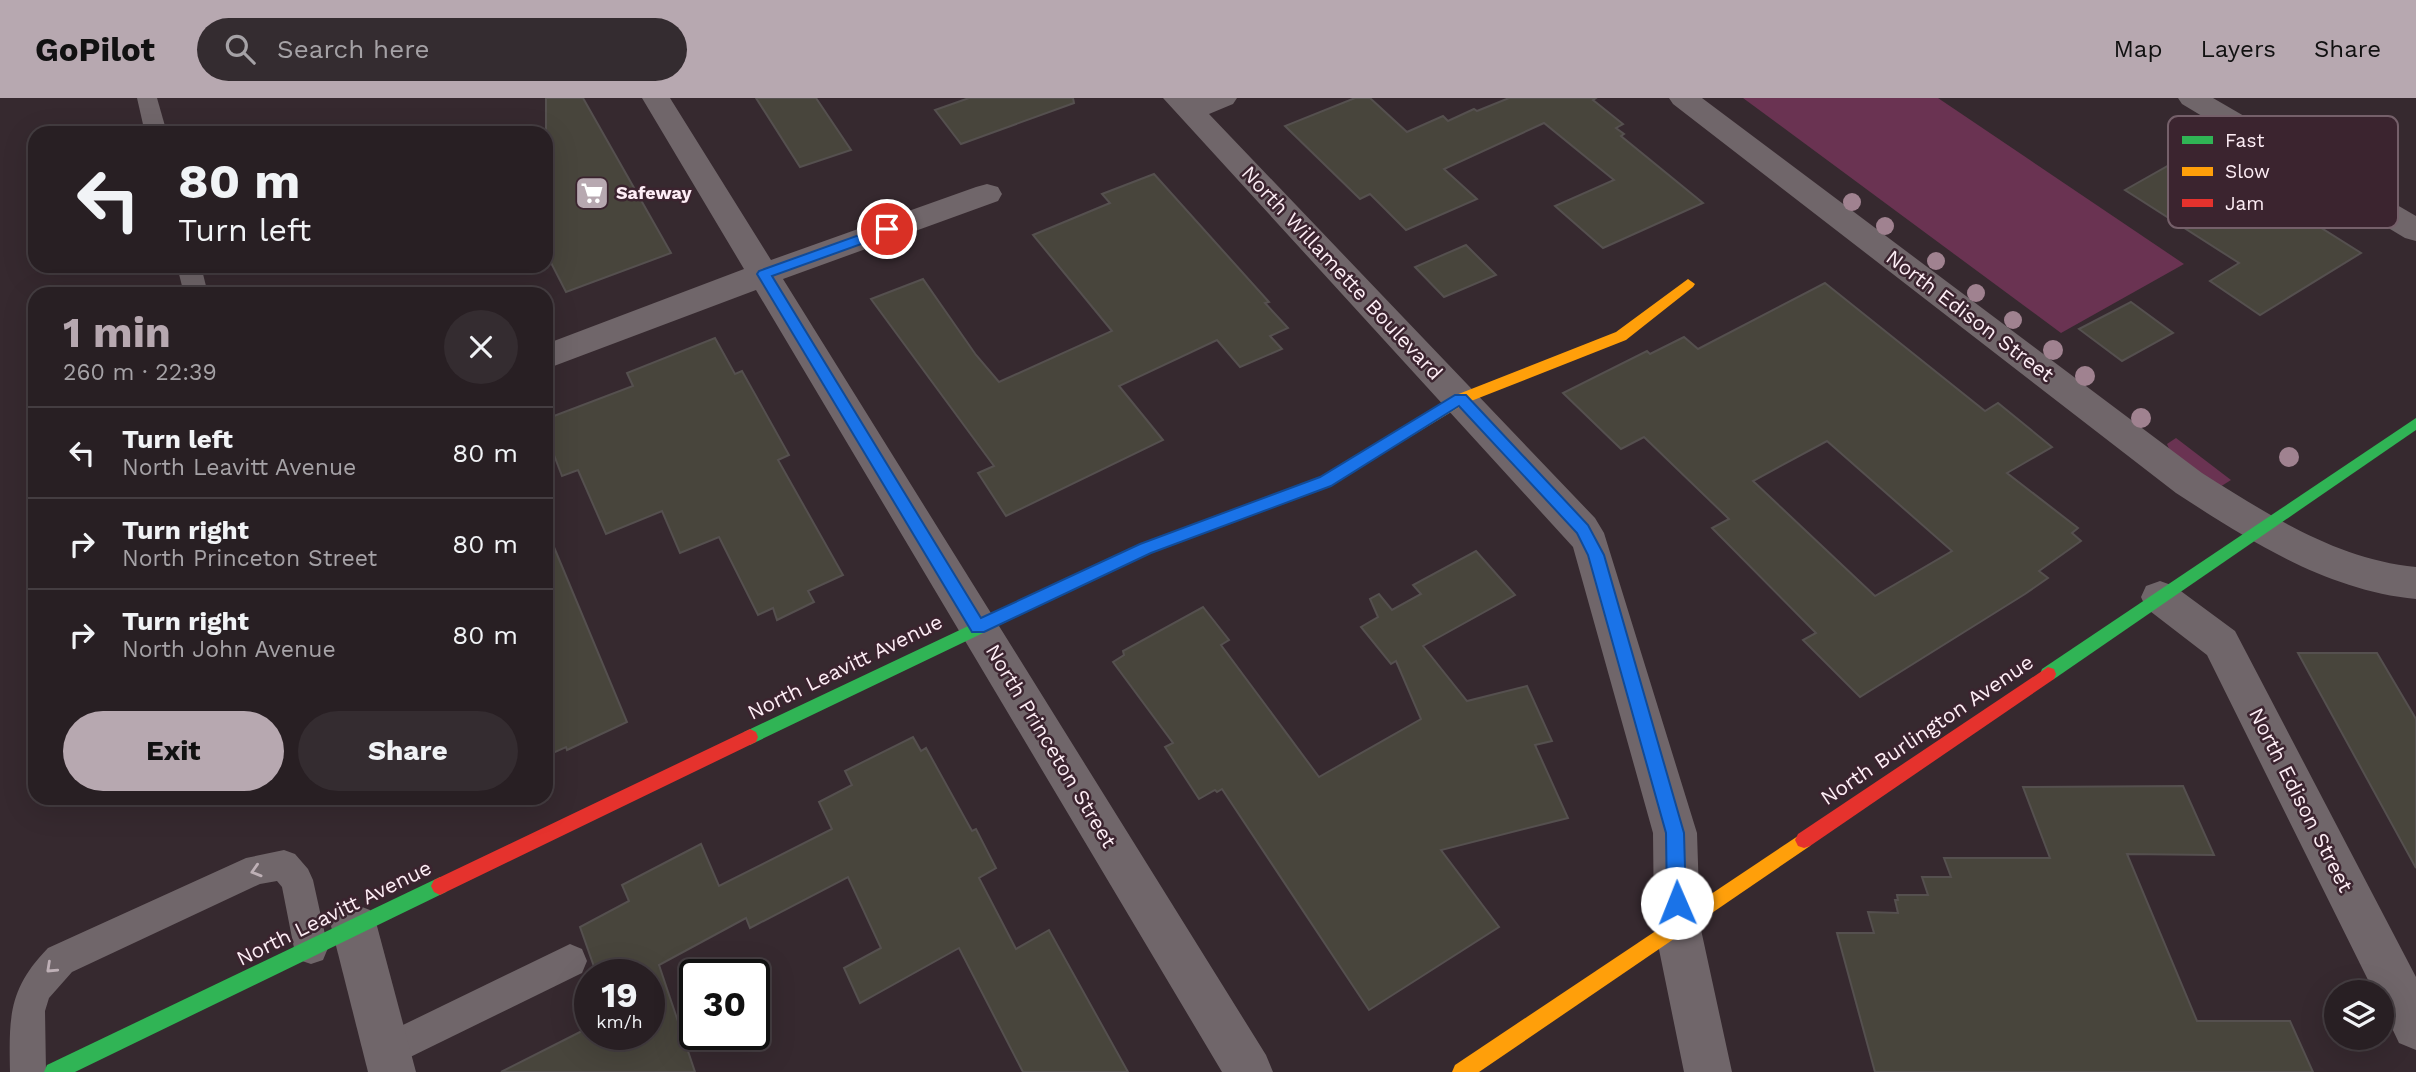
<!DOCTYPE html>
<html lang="en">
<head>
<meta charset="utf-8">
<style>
  body { margin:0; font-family:"Work Sans",sans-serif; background:#342c30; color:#f1f3f6; height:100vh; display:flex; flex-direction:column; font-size:26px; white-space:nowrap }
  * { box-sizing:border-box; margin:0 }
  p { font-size:23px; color:#a5a2a6 }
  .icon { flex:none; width:38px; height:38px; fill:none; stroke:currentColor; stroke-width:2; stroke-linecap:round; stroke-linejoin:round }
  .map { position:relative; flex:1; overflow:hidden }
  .side { position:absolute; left:28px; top:189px; width:525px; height:518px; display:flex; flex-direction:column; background:#281f23; border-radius:21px; box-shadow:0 7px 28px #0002,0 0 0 2px #443d41 }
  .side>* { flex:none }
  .banner { position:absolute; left:28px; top:28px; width:525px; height:147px; border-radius:21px; box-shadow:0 7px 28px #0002,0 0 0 2px #443d41; background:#281f23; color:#f1f3f6; overflow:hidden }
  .fabs { position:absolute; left:2324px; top:882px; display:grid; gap:14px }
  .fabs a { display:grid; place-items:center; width:70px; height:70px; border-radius:50%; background:#281f23; box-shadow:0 7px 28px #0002,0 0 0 2px #443d41; font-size:35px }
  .speed { position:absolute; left:574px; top:861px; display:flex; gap:14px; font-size:35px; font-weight:700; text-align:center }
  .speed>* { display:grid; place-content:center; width:91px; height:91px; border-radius:50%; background:#281f23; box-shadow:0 7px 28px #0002,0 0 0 2px #443d41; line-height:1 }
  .speed small { font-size:18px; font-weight:400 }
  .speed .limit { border:4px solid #111; border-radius:10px; background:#fff; color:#111 }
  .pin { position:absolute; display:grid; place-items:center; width:60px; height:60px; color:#fff; margin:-30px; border:4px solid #fff; border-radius:50%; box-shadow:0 2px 7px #0007 }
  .me { position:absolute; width:77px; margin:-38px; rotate:359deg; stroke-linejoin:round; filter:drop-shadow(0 0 5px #0008) }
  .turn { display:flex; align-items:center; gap:24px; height:147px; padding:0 35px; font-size:32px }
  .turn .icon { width:91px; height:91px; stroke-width:2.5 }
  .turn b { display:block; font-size:49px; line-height:60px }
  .round { display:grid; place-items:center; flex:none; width:74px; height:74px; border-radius:37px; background:#342c30 }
  .overview { display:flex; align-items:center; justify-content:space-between; height:119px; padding:0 35px }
  h1 { font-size:42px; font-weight:700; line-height:52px; color:#b7a8b0 }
  .primary-button { display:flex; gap:14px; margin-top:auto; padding:14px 35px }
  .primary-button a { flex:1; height:80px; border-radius:42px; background:#b7a8b0; color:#111; font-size:28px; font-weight:700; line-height:80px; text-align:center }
  .primary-button a+a { background:#342c30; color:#f1f3f6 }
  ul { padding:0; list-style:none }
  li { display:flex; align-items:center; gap:21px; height:91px; padding:0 35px; border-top:2px solid #443d41 }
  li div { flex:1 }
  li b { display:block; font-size:26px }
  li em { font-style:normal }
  header { display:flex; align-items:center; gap:42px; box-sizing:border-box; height:98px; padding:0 35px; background:#b7a8b0; color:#111 }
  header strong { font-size:33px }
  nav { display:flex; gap:38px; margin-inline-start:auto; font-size:24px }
  .search { width:490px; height:63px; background:#342c30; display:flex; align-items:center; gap:18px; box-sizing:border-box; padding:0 24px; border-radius:38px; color:#a5a2a6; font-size:26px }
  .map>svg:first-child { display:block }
</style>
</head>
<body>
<header>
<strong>GoPilot</strong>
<div class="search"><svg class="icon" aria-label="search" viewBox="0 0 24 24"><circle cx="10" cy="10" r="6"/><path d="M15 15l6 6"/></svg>Search here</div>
<nav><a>Map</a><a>Layers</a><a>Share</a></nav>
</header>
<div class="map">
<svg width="2416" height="974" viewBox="0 0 2416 974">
  <rect width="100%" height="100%" fill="#36292f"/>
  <g fill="#6a3352">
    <polygon points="1743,0 1938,0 2184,166 2061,235"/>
    <polygon points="2176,340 2231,382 2215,392 2170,353 2167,346"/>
  </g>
  <g fill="#48453c" stroke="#55504f" stroke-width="2" fill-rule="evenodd">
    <polygon points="546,0 583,0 671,155 566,194 546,155"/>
    <polygon points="756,0 816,0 851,52 800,69"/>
    <polygon points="969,0 1073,0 1074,5 961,46 935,12"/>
    <polygon points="1355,0 1370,0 1407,34 1443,18 1448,23 1474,11 1477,13 1509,0 1596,0 1593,2 1623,26 1616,30 1624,36 1621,38 1703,105 1603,150 1555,108 1614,82 1544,25 1444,71 1477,101 1406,132 1370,96 1360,101 1285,28"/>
    <polygon points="2196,52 2280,104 2361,155 2260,217 2210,183 2239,165 2125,92"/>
    <polygon points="1154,76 1269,204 1265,205 1288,230 1270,238 1282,251 1240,269 1217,242 1119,288 1163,342 1006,418 978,375 994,368 871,201 923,181 976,257 999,284 1112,233 1033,137 1110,105 1102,96"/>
    <polygon points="1466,147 1496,177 1444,199 1415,169"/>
    <path d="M1825 185 1985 313 1998 305 2052 349 2007 375 2078 430 2072 435 2081 443 2039 473 2048 480 2025 496 1860 599 1803 542 1816 535 1712 430 1729 421 1644 339 1621 351 1563 295 1647 253 1650 256 1684 239 1698 251ZM1827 343 1952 453 1875 498 1753 383Z"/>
    <polygon points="2131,204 2173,235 2122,263 2079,231"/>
    <polygon points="715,240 735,276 742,273 789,357 778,362 843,477 808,493 814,504 777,522 773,510 758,517 719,439 680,455 662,413 606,436 578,372 562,378 546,336 546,321 633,288 627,275"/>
    <polygon points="546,430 627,624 567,652 566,649 546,658"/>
    <polygon points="1476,453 1515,497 1423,548 1467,603 1527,588 1552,643 1535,647 1568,720 1441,752 1499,829 1369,912 1222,691 1217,694 1215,692 1199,701 1165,649 1173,645 1113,564 1124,557 1123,553 1203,509 1229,542 1221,547 1319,679 1421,621 1396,563 1391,566 1361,529 1378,519 1370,501 1379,496 1392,512 1421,496 1413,487"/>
    <polygon points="2298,555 2377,555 2416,621 2416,770"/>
    <polygon points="913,639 921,653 926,650 972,733 976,731 996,770 979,780 1016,851 1049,832 1128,974 1023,974 959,850 860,905 844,870 881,850 848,779 750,830 746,820 659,867 695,974 501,974 590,929 590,936 649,936 649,877 597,877 580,829 629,803 622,787 701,746 719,788 832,731 819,704 852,687 845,673"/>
    <polygon points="2183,688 2214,757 2127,756 2197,923 2290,923 2313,974 1875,974 1837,835 1874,835 1868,814 1898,815 1895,802 1898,802 1897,797 1928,797 1922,779 1951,779 1944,760 2050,760 2023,689"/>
  </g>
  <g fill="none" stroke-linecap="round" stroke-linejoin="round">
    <g fill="#70666a" fill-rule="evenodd">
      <polygon points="137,0 157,0 167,35 145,35"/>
      <polygon points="177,168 201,168 208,196 184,196"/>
      <path d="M284 752 295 756 308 771 313 782 328 850 323 862 311 866 299 862 294 850 282 789 277 783 260 786 72 874 49 900 45 913 46 974H10C9 920 8 891 48 850L246 760Z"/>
      <polygon points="570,846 582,851 587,863 582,875 398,965 386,970 374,965 369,953 374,941"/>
    </g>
    <g fill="#70666a" fill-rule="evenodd">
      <polygon points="642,0 670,0 771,162 976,89 987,86 998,89 1002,96 998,103 783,181 1266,957 1273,974 1222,974 756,192 546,271 546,246 744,171"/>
      <polygon points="1163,0 1237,0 1233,6 1209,16 1595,420 1604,435 1697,735 1700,827 1732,974 1684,974 1654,827 1653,735 1573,449"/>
      <path d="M1669 0H1702L2202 375C2269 417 2336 461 2416 469V501C2326 492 2250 443 2176 395L1673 6Z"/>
      <polygon points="2178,0 2213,0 2416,118 2416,143 2405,140 2182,6"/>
      <polygon points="2160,483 2174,488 2235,533 2416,879 2416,952 2399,945 2382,909 2382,894 2374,894 2207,557 2146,510 2141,499 2146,488"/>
      <polygon points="354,806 370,812 377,828 416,974 368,974 331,828 338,812"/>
    </g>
    <g fill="#30b455" fill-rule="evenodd">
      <polygon points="2416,320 2416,332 2054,581 2048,583 2042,581 2040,576 2042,571"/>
      <polygon points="1354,360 1359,362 1361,366 1359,370 1331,387 1150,455 756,644 750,647 744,644 742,639 744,634 1140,447 1321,379"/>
      <polygon points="440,779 446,782 449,788 446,794 75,974 44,974 47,967"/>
    </g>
    <g fill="#ff9f0a" fill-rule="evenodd">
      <polygon points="1688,181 1695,186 1693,189 1626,242 1466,305 1359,370 1349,370 1347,366 1349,362 1456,297 1616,234"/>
      <polygon points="1804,734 1810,736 1813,742 1810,748 1479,974 1452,974 1455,967"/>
    </g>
    <g fill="#e5322d" fill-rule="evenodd">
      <polygon points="2048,569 2054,571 2056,576 2054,581 1810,748 1804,750 1798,748 1795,742 1798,736"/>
      <polygon points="750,631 756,634 758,639 756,644 446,794 440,797 434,794 431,788 434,782"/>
    </g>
  </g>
  <g fill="#a08290">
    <circle cx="1852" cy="104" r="9"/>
    <circle cx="1885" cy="128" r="9"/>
    <circle cx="1936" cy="163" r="9"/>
    <circle cx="1976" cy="195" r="9"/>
    <circle cx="2013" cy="222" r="9"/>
    <circle cx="2053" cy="252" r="10"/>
    <circle cx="2085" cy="278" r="10"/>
    <circle cx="2141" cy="320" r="10"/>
    <circle cx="2289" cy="359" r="10"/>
  </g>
  <defs><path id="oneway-chevron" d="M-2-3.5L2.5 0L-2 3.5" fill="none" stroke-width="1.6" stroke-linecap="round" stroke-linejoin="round" transform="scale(1.75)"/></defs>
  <g stroke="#beb0b6">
    <use href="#oneway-chevron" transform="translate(256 773) rotate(163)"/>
    <use href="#oneway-chevron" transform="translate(51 870) rotate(137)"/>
  </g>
  <polygon fill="#1a73e8" stroke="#114b97" stroke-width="2" points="887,127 894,131 892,135 772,178 981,520 1140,446 1320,379 1455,297 1466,297 1588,427 1604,457 1684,735 1686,805 1683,811 1677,814 1670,811 1667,805 1666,735 1588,457 1577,435 1459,308 1331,388 1151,455 984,534 972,534 757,176 759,173"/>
  <defs>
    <g id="supermarket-square" transform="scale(1.75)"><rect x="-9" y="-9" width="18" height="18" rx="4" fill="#b7a8b0" stroke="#3b242f"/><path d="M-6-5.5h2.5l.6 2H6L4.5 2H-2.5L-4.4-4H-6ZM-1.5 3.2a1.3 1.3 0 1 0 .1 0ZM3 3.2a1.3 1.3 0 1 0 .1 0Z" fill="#fff"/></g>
  </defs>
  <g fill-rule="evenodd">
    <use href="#supermarket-square" x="592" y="95"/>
  </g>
  <g text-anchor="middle" stroke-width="5" stroke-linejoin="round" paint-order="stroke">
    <g font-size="18" font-weight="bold" fill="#fdedf5" stroke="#3b242f" text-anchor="start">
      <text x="616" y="101">Safeway</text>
    </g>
    <g font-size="21" fill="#fdedf5" stroke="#3b242f">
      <text transform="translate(1342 175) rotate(47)" y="7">North Willamette Boulevard</text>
      <text transform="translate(1970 218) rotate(37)" y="7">North Edison Street</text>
      <text transform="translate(845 569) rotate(-26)" y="7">North Leavitt Avenue</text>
      <text transform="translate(1927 632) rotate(-34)" y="7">North Burlington Avenue</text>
      <text transform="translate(1051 648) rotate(59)" y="7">North Princeton Street</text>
      <text transform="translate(2301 702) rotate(63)" y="7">North Edison Street</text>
      <text transform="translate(334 815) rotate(-26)" y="7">North Leavitt Avenue</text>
    </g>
  </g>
  <rect x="2168" y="18" width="230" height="112" rx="10" fill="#3b242f" stroke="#75606a" stroke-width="2"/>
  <rect x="2182" y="38" width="31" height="8" fill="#30b455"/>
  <rect x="2182" y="69" width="31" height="9" fill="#ff9f0a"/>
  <rect x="2182" y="101" width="31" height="8" fill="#e5322d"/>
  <g font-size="19" fill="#fdedf5">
    <text x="2225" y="49">Fast</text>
    <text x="2225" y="80">Slow</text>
    <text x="2225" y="112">Jam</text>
  </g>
</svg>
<div class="fabs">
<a><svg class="icon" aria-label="layers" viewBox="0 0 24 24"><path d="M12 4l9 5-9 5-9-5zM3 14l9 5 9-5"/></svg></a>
</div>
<div class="speed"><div>19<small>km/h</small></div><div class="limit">30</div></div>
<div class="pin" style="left:887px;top:131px;background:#d93025"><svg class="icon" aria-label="arrive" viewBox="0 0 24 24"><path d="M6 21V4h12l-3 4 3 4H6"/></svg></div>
<svg class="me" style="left:1677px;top:805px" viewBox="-20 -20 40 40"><circle r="19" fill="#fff"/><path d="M0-13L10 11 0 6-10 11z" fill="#1a73e8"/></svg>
<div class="banner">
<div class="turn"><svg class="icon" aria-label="left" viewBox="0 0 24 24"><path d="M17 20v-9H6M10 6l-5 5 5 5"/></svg><div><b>80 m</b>Turn left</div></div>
</div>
<section class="side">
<div class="overview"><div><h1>1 min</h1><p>260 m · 22:39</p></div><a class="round"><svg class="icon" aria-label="close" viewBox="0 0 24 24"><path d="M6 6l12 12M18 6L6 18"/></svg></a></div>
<ul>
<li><svg class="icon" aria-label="left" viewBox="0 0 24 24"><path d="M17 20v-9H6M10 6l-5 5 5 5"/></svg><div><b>Turn left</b><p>North Leavitt Avenue</p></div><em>80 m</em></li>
<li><svg class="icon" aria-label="right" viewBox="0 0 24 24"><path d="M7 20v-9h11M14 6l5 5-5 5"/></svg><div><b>Turn right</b><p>North Princeton Street</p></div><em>80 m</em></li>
<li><svg class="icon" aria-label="right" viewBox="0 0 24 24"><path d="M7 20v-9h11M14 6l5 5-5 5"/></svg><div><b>Turn right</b><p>North John Avenue</p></div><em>80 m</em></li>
</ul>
<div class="primary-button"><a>Exit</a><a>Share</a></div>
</section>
</div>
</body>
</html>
